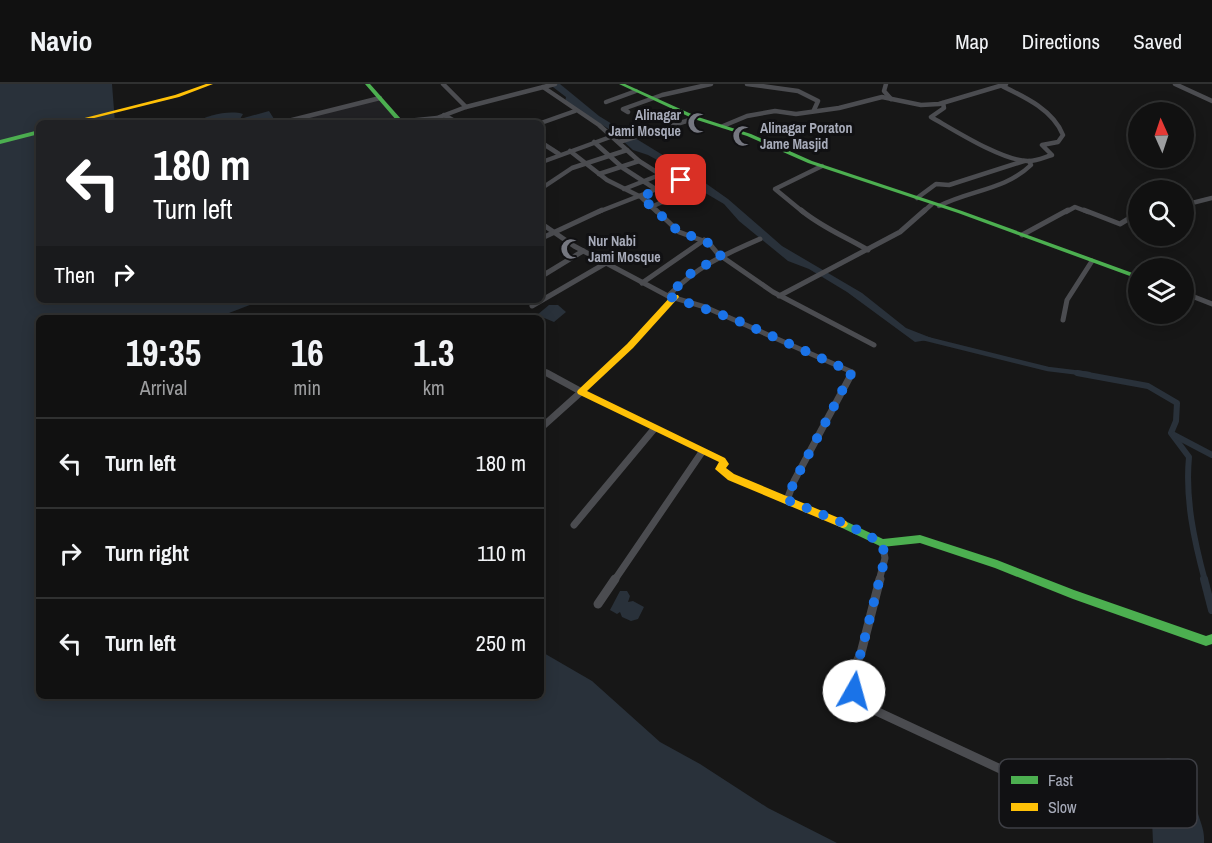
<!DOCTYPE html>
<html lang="en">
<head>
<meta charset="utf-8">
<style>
  body { margin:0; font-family:"Archivo Narrow",sans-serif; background:#1a1a1a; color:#f1f3f6; height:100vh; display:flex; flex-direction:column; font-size:22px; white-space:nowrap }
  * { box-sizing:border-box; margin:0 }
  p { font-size:20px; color:#9c9d9f }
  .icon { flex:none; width:33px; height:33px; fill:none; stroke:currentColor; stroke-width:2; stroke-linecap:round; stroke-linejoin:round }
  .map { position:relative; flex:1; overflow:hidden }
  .drawer { position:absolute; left:36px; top:231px; width:508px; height:384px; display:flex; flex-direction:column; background:#111; border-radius:9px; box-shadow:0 3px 15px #0003,0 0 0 2px #303131 }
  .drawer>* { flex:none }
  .guide { position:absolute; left:36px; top:36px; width:508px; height:183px; border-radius:9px; box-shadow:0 3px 15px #0003,0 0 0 2px #303131; background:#202124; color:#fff; overflow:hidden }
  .needle { width:39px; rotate:357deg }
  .fabs { position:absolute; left:1128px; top:18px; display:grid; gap:12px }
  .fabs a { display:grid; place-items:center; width:66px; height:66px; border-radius:50%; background:#111; box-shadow:0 3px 15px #0003,0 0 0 2px #303131; font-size:30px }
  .pin { position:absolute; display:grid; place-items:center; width:51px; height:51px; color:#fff; margin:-26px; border-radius:12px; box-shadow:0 3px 9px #0006 }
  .me { position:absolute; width:66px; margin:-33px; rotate:7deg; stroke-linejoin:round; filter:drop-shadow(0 0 4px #0008) }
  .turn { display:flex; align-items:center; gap:21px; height:126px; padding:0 18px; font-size:27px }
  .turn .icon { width:78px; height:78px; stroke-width:2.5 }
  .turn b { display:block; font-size:42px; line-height:51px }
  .then { display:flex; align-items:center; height:57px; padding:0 18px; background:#0003; gap:12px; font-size:22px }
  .eta { display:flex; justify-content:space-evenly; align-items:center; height:102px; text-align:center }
  .eta b { font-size:36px; font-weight:700; line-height:42px }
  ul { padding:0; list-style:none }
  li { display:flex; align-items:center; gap:18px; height:90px; padding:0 18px; border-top:2px solid #303131 }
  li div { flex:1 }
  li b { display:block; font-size:22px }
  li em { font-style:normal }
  header { display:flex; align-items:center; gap:36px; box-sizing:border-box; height:84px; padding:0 30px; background:#111; border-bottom:2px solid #303131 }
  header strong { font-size:28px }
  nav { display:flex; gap:33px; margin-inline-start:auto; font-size:21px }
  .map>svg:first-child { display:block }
</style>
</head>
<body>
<header>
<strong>Navio</strong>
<nav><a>Map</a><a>Directions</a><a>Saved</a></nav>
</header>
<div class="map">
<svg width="1212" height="759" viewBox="0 0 1212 759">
  <rect width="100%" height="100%" fill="#171717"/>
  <polygon fill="#212124" points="380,15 396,36 406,39 285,39"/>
  <g fill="#29313a">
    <polygon points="0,0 112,0 115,39 39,39 39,216 254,216 255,219 216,234 39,234 39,612 542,612 542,568 592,597 660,658 700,680 768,724 837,759 0,759"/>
    <polygon points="549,0 560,0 599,32 684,84 728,115 782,162 862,209 906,244 934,255 915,258 847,208 809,185 788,177 739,137 724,120 690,100 674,85 648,71 633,66 612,47 565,18 566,13"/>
    <path d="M269 27 276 38 236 39 237 35 216 39H195C206 31 230 26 243 30L240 35Z"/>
    <polygon points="549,221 558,221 566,228 554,238 537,231"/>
    <polygon points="620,507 627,507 630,512 628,518 633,517 644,523 638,535 631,537 622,533 620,528 617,530 610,526"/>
    <path d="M1168 674 1179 677 1188 675C1201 695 1193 706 1197 726 1200 738 1205 746 1204 759H1153L1152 735 1157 678Z"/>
  </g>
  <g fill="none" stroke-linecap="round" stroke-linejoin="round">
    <polyline stroke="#29313a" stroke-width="4.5" points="923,254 1048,285 1089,290"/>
    <g stroke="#29313a" stroke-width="6">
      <path d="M1077 289 1148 302 1177 319 1176 337 1171 349 1189 373C1185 415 1194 456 1205 497"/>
      <polyline points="1174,351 1212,371"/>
    </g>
    <polyline stroke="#29313a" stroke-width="8" points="1204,495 1212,526"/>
    <g stroke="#4b4c50" stroke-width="4.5">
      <polyline points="443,0 466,23"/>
      <polyline points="747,0 798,7 818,17 814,26"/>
      <polyline points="886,0 884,7 891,15"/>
      <polyline points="1175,0 1212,17"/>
      <polyline points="543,3 599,41 639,77 674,99"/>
      <polyline points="606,18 636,7"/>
      <path d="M943 19 944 24 931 33C954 46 1004 78 1029 77 1037 77 1045 73 1052 71L1042 61 1058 58 1063 51C1053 26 1025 13 1002 2"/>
      <polyline points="628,28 623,25 662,11 711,0"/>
      <polyline points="444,31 458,39"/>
      <polyline points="407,37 437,34 466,23 555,0"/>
      <polyline points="280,39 380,14"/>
      <polyline points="541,39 575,27"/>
      <polyline points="723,42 747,32 775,27 796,30 839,24 882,13 921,21 939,20 1006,0"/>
      <polyline points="594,58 623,84 657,106"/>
      <polyline points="619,58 696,34"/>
      <polyline points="542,59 559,70"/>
      <polyline points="570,67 607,96 641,113 657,128"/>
      <polyline points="542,78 613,52"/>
      <polyline points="599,90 639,77"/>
      <polyline points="542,104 572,84 627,66"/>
      <polyline points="624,105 662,90"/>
      <polyline points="917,114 936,100 949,101 1024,77"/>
      <polyline points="1184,121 1212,114"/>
      <path d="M939 122C970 106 1005 106 1031 81L1029 77"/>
      <polyline points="651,123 694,104"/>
      <polyline points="598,128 680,96"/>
      <polyline points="803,128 775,105 822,82"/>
      <polyline points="923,128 932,120"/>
      <polyline points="1066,128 1075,123 1088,128"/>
    </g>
    <g stroke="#4b4c50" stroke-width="5">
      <polyline points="656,126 679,148 709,159 718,170 773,208 874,261"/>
      <path d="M801 126C821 143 846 153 868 166"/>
      <polyline points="1084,126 1120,140 1138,129"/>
      <polyline points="542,140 574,162 668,212 705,223 852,288 851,290"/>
      <polyline points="1022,151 1068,126"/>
      <polyline points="542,154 602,126"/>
      <polyline points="542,192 583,167"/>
      <polyline points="642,199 704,156"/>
      <polyline points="1184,209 1212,220"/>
      <path d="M668 212C698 182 721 172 760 155"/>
      <polyline points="779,212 900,148 925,126"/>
      <polyline points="532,222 606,179"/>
      <polyline points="1063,236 1067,216 1092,177"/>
      <polyline points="542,286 549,290"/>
    </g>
    <g stroke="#4b4c50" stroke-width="7">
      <polyline points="547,289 580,307"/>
      <polyline points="542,343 581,308"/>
      <polyline points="787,416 794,397 852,289"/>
      <polyline points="574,441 654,345"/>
      <polyline points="614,497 702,368"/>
      <polyline points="879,497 885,474 882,459"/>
    </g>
    <g stroke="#4b4c50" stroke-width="9">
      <polyline points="880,495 861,569 852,589 854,607 876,627 1082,723"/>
      <polyline points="598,520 615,495"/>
    </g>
    <g fill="#4caf50" fill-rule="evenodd">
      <polygon points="365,0 370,0 401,35 412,39 397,37"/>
      <polygon points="619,0 625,0 698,33 751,50 812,77 962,127 1138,191 1138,195 958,129 808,79 747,52 694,35"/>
      <polygon points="39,46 39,50 0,60 0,56"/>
      <polygon points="843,436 883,455 920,451 997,476 1074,506 1206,552 1212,550 1212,560 1206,562 1073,515 995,484 920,459 882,463 840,443 838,440 840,437"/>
    </g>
    <g fill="#ffc107" fill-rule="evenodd">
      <polygon points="206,0 213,0 179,13 74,39 65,39 175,11"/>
      <polygon points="672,211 678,211 679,213 633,264 587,307 725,374 729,380 726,384 734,390 846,437 848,440 846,443 843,444 840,443 728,396 715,385 719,378 578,310 577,308 578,306 627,260"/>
    </g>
  </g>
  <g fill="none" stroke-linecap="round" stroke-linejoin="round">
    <polyline stroke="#1a73e8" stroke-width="10" stroke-dasharray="0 18" points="681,96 641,113 679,148 706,157 721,172 690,190 668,212 734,235 852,288 794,398 787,416 848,441 882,459 885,474 861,569 852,589 854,607"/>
  </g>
  <defs>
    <g id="mosque-bare" transform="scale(1.62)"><path d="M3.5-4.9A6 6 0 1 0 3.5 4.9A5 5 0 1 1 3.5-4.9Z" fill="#757780" stroke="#111113" stroke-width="2.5" paint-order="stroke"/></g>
  </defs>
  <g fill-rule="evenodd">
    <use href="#mosque-bare" x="698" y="39"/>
    <use href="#mosque-bare" x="743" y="52"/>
    <use href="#mosque-bare" x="571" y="165"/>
  </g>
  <g text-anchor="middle" stroke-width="6" stroke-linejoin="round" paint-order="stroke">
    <g font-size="14" font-weight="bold" fill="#a7abb9" stroke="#111113" text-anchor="start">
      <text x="681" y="36" text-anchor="end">Alinagar<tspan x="681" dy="16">Jami Mosque</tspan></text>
      <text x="760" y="49">Alinagar Poraton<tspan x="760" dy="16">Jame Masjid</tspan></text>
      <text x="588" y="162">Nur Nabi<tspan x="588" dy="16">Jami Mosque</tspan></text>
    </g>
  </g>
  <rect x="999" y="675" width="198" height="69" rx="9" fill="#111113" stroke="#3e3f45" stroke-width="1.5"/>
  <rect x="1011" y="692" width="27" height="8" fill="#4caf50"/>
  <rect x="1011" y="719" width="27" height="8" fill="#ffc107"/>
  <g font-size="16" fill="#a7abb9">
    <text x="1048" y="702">Fast</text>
    <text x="1048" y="729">Slow</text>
  </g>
</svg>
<div class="fabs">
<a><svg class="needle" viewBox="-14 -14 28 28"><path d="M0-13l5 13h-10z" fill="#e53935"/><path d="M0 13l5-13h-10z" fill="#9c9d9f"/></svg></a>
<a><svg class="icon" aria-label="search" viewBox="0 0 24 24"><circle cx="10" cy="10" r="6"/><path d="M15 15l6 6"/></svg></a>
<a><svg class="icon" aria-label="layers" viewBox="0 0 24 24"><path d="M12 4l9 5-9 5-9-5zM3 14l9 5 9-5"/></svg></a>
</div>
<div class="pin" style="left:681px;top:96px;background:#d93025"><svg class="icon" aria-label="arrive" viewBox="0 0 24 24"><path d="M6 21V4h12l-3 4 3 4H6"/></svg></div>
<svg class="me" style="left:854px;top:607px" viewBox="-20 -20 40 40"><circle r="19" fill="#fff"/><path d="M0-13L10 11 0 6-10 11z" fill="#1a73e8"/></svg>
<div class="guide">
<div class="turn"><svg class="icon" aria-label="left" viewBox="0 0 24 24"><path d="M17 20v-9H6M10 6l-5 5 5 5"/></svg><div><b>180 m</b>Turn left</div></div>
<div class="then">Then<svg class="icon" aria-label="right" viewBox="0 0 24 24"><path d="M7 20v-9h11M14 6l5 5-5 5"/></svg></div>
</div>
<section class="drawer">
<div class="eta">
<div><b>19:35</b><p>Arrival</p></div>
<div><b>16</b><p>min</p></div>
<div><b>1.3</b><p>km</p></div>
</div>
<ul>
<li><svg class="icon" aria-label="left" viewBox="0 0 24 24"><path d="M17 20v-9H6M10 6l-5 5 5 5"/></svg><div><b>Turn left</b></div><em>180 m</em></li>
<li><svg class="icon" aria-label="right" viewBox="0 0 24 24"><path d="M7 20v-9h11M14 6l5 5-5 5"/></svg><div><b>Turn right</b></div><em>110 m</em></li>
<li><svg class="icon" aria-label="left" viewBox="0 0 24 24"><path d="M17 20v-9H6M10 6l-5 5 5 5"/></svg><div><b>Turn left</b></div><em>250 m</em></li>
</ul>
</section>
</div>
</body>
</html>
